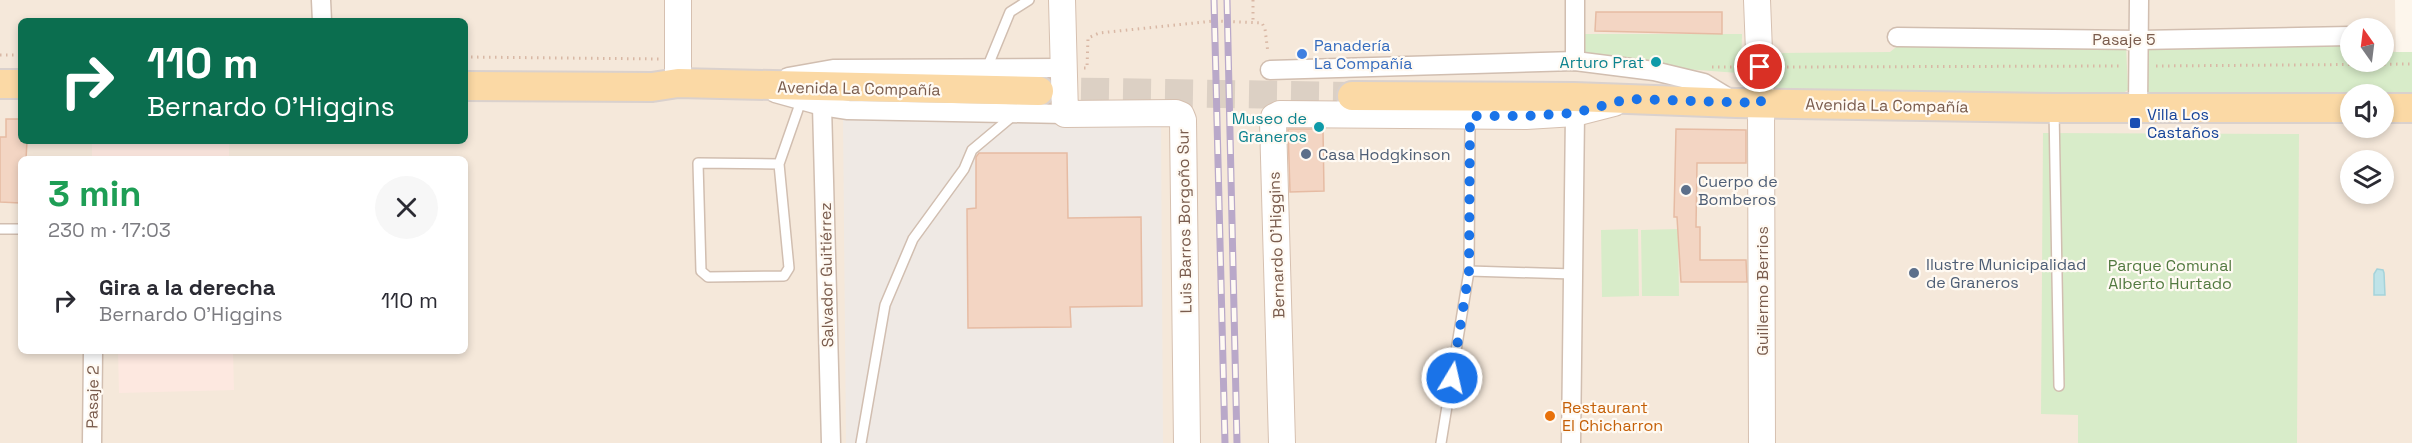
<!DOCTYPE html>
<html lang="es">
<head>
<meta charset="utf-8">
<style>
  body { margin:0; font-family:"Space Grotesk",sans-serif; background:#f7f7f7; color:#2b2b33; height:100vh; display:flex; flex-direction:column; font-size:22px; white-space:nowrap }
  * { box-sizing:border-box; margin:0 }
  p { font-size:20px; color:#7c7c81 }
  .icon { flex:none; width:33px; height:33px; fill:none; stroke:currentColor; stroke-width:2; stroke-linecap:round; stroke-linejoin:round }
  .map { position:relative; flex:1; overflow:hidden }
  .side { position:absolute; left:18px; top:156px; width:450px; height:198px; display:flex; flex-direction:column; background:#fff; border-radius:9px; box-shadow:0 3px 9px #0003 }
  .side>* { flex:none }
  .guide { position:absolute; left:18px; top:18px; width:450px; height:126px; border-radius:9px; box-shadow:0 3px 9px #0003; background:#0b6e4f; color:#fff; overflow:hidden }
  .needle { width:39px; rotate:346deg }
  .controls { position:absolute; left:2340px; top:18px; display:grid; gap:12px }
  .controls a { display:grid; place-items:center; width:54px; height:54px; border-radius:50%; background:#fff; box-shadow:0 3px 9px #0003; font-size:30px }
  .pin { position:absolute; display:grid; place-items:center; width:51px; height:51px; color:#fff; margin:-26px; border:3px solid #fff; border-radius:50%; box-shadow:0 2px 6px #0007 }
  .me { position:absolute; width:66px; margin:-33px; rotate:9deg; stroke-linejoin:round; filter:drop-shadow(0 0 4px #0008) }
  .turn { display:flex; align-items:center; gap:21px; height:126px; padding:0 30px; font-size:27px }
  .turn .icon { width:78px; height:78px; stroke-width:2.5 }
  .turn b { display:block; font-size:42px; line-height:51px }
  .round { display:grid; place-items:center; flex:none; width:63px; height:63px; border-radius:32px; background:#f7f7f7 }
  .overview { display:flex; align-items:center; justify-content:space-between; height:102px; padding:0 30px }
  h1 { font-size:36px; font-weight:700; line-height:45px; color:#1e9e55 }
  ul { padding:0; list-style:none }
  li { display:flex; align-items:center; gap:18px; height:84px; padding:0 30px }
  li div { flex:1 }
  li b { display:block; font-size:22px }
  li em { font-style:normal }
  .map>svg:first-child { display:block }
</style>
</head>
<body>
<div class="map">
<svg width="2412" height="443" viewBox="0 0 2412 443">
  <rect width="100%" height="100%" fill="#fdf6ec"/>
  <path fill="#f5e8da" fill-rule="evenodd" d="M0 0H2395L2396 63 2412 64V443H0ZM21 21H465V141H21ZM2350 28H2384V62H2350ZM2350 94H2384V128H2350ZM21 159H465V351H21ZM2350 160H2384V194H2350Z"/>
  <g fill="#fde8e0">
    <rect x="92" y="141" width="137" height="18"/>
    <polygon points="118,351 233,351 234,390 119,393"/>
  </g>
  <polygon fill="#efe9e4" points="843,117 1161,125 1163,443 846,443"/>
  <g fill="#d8ecc9">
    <polygon points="1585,34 1742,34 1741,67 1738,73 1658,67 1585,56"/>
    <polygon points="2386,42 2386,52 2412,52 2412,99 2384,94 2350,94 2154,100 2142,86 2141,45 2350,43 2350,62 2384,62 2384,43"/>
    <polygon points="1900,44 2126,45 2128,90 2116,97 1769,96 1768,53 1890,52"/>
    <polygon points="2043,133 2299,134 2297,443 2078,443 2078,415 2041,414"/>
    <polygon points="1638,229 1639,296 1602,297 1601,230"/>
    <polygon points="1678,229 1679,296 1642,296 1641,230"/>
  </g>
  <polygon fill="#bfe3e8" stroke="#a5d3da" stroke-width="1.5" points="2377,269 2383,270 2384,273 2385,295 2374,295 2374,274"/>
  <g fill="#f3d5c3" stroke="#e6bba3" stroke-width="1.5">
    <polygon points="1596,12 1722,12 1722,34 1595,31"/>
    <polygon points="6,119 21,119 21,141 27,141 26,159 21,159 20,203 0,202 0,137 6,137"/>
    <polygon points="1288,129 1323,129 1324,191 1290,192"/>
    <polygon points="1676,129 1746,130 1746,163 1697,163 1696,227 1700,227 1700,260 1746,260 1747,282 1681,282 1677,217 1674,217"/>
    <polygon points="979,153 1067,153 1068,218 1141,217 1142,306 1070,307 1071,327 968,328 967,209 976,208 976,157"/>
  </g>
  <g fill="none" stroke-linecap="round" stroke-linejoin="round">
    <polyline stroke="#dcd0c4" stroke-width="28" stroke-dasharray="28 14" stroke-linecap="butt" points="1039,91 1352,96"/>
    <g stroke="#d1beb0" stroke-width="12">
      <g id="lane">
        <polyline points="987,68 1010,12 1029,0"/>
        <polyline points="2054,110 2059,386"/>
        <polyline points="779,164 698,163 701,271 708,277 784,276 789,268 779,164 801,101"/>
        <polyline points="0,229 21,229"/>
        <polyline points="1469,271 1573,274"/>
        <polyline points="861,443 885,305 913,239 964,169 972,150 1015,114"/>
        <polyline points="1441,443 1469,271 1470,118"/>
      </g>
    </g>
    <g stroke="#d1beb0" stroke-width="21">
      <g id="street">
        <polyline points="321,0 322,21"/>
        <polyline points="1575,0 1575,61"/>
        <polyline points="1897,37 2139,40 2350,36"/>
        <polyline points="1270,70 1575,61 1654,71 1704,83 1732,100"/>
        <polyline points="788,77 833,69 1064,68"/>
        <polyline points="775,93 822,106 848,110 1065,114"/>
        <polyline points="822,106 831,443"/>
        <polyline points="2138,107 2139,0"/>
        <polyline points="92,443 93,351"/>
        <polyline points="1571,443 1575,113"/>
      </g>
    </g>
    <g stroke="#d6c0b0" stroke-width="28">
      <g id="secondary">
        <polyline points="1062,0 1065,114 1176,113 1181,115 1183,120 1187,443"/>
        <polyline points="1757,0 1761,103 1762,443"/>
        <polyline points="678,83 678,0"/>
        <polyline points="1282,443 1273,122 1274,117 1280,114 1526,116 1575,113 1614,103"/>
      </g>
    </g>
    <g stroke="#dad1cd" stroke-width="32">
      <g id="primary">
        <polyline points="0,84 21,84"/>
        <polyline points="465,86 652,87 678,83 1039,91"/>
        <polyline points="1352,96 1574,97 1736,103 2054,108 2350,108"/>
        <polyline points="2384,108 2412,108"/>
      </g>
    </g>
    <g stroke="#d9b8a5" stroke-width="3" stroke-dasharray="1.5 4.5" stroke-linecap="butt">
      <polyline points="1253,0 1253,21"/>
      <polyline points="0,55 21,55"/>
      <polyline points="465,57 659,59"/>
      <polyline points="2156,66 2412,64"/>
      <polyline points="1712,67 1738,67"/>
      <polyline points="1781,67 2122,66"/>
      <polyline points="1084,68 1087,68 1088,38 1099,33 1214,21 1262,23 1265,29 1268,53"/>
    </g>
    <use href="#lane" stroke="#fff" stroke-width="9"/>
    <use href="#street" stroke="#fff" stroke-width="18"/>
    <use href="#secondary" stroke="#fff" stroke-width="26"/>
    <use href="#primary" stroke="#fbd9a5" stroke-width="28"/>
    <g stroke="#b9a8c9" stroke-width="7">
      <g id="rail">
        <polyline points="1214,0 1225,443"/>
        <polyline points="1227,0 1237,443"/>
      </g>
    </g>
    <use href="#rail" stroke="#fffaf3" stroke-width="4.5" stroke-dasharray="14" stroke-linecap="butt"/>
  </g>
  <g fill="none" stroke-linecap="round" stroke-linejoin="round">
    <polyline stroke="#1a73e8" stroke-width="10" stroke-dasharray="0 18" points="1452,378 1469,271 1470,116 1526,116 1575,113 1628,99 1761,103 1760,67"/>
  </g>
  <circle fill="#3f7fe0" stroke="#fffaf3" stroke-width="2" cx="1302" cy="54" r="6"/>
  <g fill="#0f9aa8" stroke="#fffaf3" stroke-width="2">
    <circle cx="1656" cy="62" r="6"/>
    <circle cx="1319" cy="127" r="6"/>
  </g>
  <rect fill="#1a4fb4" stroke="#fffaf3" stroke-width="2" x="2129" y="117" width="12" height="12" rx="3"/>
  <g fill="#5c6f8a" stroke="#fffaf3" stroke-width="2">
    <circle cx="1306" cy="154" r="6"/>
    <circle cx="1686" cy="190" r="6"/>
    <circle cx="1914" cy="273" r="6"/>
  </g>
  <circle fill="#e8710a" stroke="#fffaf3" stroke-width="2" cx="1550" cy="416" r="6"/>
  <g text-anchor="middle" stroke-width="4.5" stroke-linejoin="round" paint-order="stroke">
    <g font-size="16" fill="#7a5c4d" stroke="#fffaf3">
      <text x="2124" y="45">Pasaje 5</text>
      <text transform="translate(859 88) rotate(1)" y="6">Avenida La Compañía</text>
      <text transform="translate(1887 105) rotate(1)" y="6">Avenida La Compañía</text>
      <text transform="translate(1184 221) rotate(-91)" y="6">Luis Barros Borgoño Sur</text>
      <text transform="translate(1276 245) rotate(-92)" y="6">Bernardo O'Higgins</text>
      <text transform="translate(826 275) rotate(-91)" y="6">Salvador Guitiérrez</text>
      <text transform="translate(1762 291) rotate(-90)" y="6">Guillermo Berrios</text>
      <text transform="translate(92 397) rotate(-89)" y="6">Pasaje 2</text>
    </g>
    <g font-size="16" fill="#366cbe" stroke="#fffaf3" text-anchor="start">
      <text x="1314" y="51">Panadería<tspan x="1314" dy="18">La Compañía</tspan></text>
    </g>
    <g font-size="16" fill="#0d838f" stroke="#fffaf3" text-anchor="end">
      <text x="1644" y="68">Arturo Prat</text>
      <text x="1307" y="124">Museo de<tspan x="1307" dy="18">Graneros</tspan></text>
    </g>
    <g font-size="16" fill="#164399" stroke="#fffaf3" text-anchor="start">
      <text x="2147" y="120">Villa Los<tspan x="2147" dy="18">Castaños</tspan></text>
    </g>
    <g font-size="16" fill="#4e5e75" stroke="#fffaf3" text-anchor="start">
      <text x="1318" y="160">Casa Hodgkinson</text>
      <text x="1698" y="187">Cuerpo de<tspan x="1698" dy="18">Bomberos</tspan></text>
      <text x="1926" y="270">Ilustre Municipalidad<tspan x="1926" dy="18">de Graneros</tspan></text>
    </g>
    <g font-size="16" fill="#537a41" stroke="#fffaf3">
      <text x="2170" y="271">Parque Comunal<tspan x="2170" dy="18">Alberto Hurtado</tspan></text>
    </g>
    <g font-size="16" fill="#c56008" stroke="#fffaf3" text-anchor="start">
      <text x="1562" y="413">Restaurant<tspan x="1562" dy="18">El Chicharron</tspan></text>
    </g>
  </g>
</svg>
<div class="controls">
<a><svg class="needle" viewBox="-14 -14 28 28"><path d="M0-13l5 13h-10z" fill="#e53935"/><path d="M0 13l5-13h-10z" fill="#7c7c81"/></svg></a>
<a><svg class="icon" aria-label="sound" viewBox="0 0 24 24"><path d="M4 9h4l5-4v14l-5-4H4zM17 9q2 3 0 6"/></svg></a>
<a><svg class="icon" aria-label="layers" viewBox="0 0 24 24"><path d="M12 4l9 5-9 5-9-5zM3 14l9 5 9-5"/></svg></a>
</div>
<div class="pin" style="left:1760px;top:67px;background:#d93025"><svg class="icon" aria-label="arrive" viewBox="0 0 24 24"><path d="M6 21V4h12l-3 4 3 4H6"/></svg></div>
<svg class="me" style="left:1452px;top:378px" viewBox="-20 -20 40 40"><circle r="17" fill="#1a73e8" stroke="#fff" stroke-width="3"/><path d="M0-11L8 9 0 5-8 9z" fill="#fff"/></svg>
<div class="guide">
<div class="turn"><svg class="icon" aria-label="right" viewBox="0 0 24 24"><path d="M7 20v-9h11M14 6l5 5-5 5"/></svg><div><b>110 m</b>Bernardo O'Higgins</div></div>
</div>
<section class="side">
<div class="overview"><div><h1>3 min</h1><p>230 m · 17:03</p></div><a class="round"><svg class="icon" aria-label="close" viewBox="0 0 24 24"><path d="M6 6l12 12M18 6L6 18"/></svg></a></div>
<ul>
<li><svg class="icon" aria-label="right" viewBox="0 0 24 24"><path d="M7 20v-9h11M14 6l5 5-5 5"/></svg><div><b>Gira a la derecha</b><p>Bernardo O'Higgins</p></div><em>110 m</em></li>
</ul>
</section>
</div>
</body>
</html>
